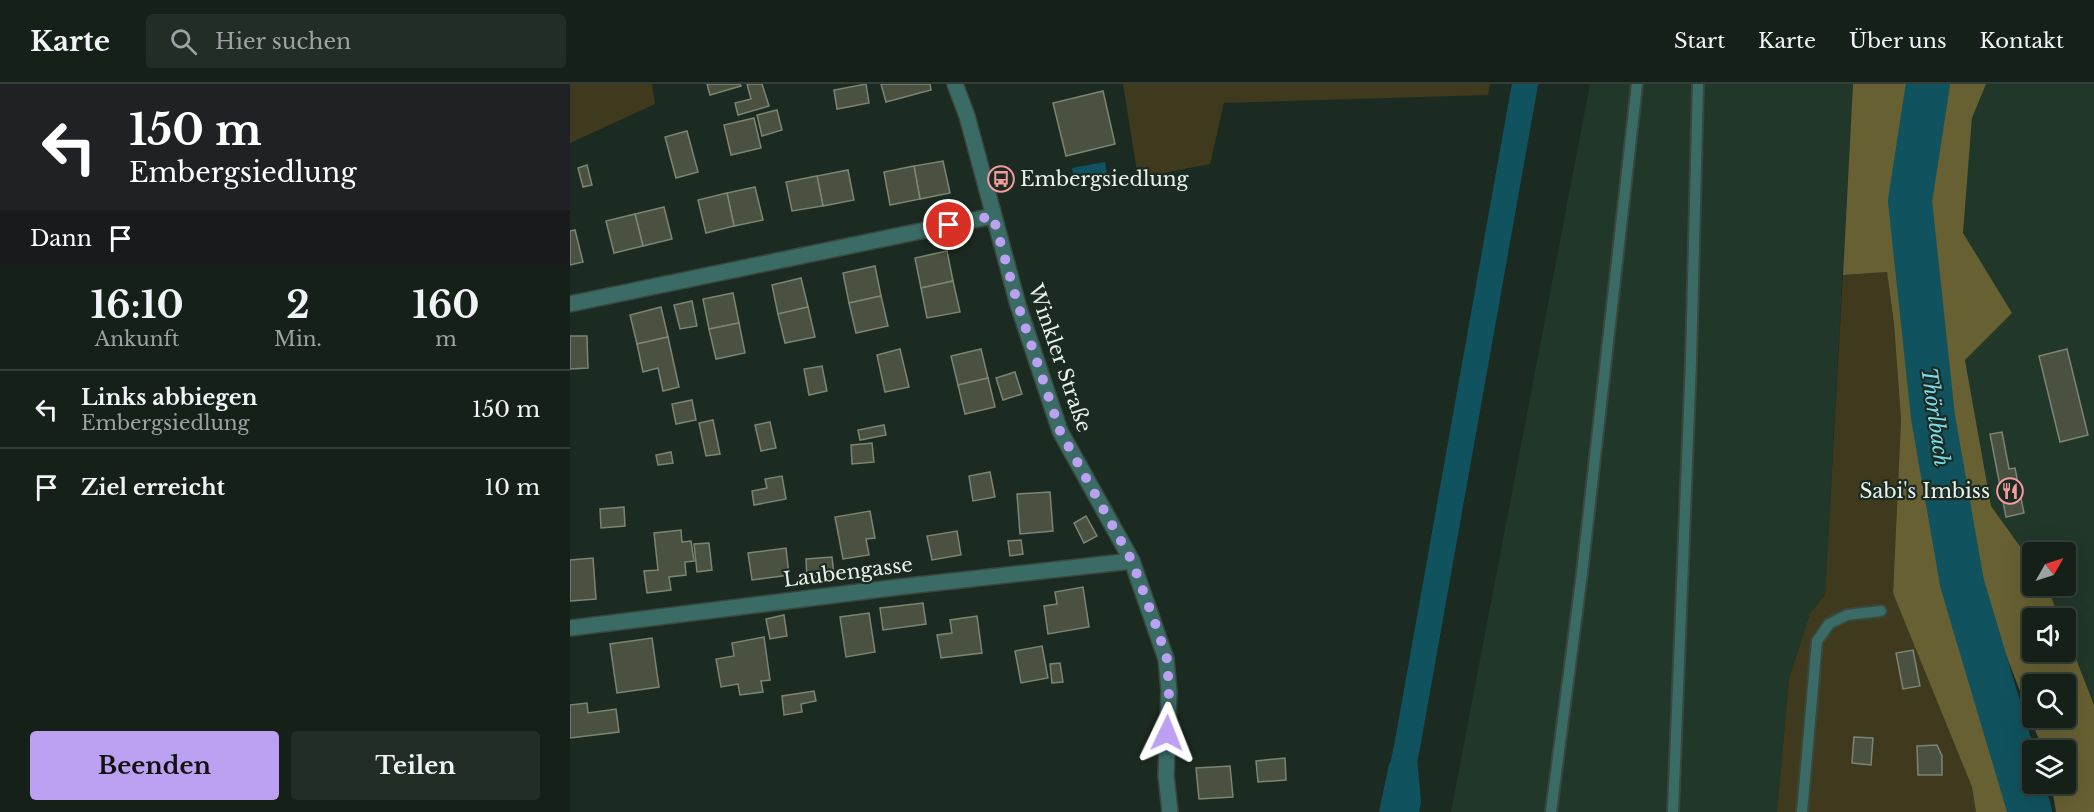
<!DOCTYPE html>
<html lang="de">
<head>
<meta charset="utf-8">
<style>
  body { margin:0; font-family:"Libre Baskerville",serif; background:#222d26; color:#f1f3f6; height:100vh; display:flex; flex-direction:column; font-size:22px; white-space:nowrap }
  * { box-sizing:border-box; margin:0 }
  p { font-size:20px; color:#9da3a2 }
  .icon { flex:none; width:33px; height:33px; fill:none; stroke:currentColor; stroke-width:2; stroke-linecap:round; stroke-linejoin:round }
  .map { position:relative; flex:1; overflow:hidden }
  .sheet { display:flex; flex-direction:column; background:#152019; width:570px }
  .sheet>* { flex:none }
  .hud { background:#202124; color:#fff; overflow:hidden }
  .needle { width:39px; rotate:51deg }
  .controls { position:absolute; left:1452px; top:458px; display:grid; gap:12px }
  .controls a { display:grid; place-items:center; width:54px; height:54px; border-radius:6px; background:#152019; box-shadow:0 6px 24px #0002,0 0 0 2px #343e38; font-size:30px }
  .pin { position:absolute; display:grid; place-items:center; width:51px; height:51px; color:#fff; margin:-26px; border:3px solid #fff; border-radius:50%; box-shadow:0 2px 6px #0007 }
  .me { position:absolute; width:66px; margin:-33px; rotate:2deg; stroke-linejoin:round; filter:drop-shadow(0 0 4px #0008) }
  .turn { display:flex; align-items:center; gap:21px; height:126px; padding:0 30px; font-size:27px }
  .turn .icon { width:78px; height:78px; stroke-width:2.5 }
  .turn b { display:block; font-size:42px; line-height:51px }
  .then { display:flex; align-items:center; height:57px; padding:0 30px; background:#0003; gap:12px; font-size:22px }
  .eta { display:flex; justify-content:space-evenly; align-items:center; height:102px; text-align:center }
  .eta b { font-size:36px; font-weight:700; line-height:42px }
  .cta { display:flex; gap:12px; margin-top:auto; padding:12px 30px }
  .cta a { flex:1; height:69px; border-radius:6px; background:#bca0f2; color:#111; font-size:24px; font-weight:700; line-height:69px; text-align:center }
  .cta a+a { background:#222d26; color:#f1f3f6 }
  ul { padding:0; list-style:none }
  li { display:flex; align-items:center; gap:18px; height:78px; padding:0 30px; border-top:2px solid #343e38 }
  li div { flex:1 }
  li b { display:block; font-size:22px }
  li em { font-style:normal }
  header { display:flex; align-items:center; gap:36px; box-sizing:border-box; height:84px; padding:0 30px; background:#152019; border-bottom:2px solid #343e38 }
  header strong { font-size:28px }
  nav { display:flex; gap:33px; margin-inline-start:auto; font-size:21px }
  .search { width:420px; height:54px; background:#222d26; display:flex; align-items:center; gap:15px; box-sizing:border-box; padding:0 21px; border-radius:6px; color:#9da3a2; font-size:22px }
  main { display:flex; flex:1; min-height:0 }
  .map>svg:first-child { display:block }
</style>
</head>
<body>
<header>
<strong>Karte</strong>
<div class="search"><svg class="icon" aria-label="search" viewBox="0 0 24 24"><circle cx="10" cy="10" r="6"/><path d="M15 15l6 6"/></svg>Hier suchen</div>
<nav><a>Start</a><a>Karte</a><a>Über uns</a><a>Kontakt</a></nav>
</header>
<main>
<section class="sheet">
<div class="hud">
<div class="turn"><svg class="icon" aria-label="left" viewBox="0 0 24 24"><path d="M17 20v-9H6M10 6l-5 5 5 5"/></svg><div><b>150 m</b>Embergsiedlung</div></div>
<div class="then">Dann<svg class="icon" aria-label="arrive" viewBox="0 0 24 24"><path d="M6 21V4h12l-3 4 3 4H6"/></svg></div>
</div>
<div class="eta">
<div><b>16:10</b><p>Ankunft</p></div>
<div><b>2</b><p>Min.</p></div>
<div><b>160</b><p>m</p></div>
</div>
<ul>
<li><svg class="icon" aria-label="left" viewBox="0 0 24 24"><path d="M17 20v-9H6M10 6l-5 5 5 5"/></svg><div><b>Links abbiegen</b><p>Embergsiedlung</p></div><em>150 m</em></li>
<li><svg class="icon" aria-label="arrive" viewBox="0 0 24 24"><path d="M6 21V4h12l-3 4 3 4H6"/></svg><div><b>Ziel erreicht</b></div><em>10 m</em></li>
</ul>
<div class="cta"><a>Beenden</a><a>Teilen</a></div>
</section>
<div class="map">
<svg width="1524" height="728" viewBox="0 0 1524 728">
  <rect width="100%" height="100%" fill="#1c2b21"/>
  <g fill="#21372a">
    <polygon points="1020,0 1283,0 1255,511 1240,529 1219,595 1207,728 881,728"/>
    <polygon points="1416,0 1524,0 1524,621 1496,549 1496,534 1490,534 1476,501 1496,501 1496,468 1462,468 1462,479 1421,422 1395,276 1393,149 1402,34"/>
  </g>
  <g fill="#3f3a1e">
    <polygon points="0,0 82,0 85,20 0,59"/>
    <polygon points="553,0 920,0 918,11 654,19 640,80 568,94"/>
    <polygon points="1317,188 1324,240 1331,336 1323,508 1402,703 1406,728 1207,728 1219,595 1240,529 1255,511 1273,191"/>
  </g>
  <g fill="#676033" fill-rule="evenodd">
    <polygon points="1283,0 1341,0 1326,117 1367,475 1424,651 1445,728 1406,728 1402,703 1323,509 1331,336 1324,240 1317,188 1273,191"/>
    <path d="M1373 0H1416L1402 34 1393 149 1442 229 1395 276 1421 422 1462 479V501H1476L1490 534H1462V567H1496V549L1524 621V728H1486L1481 699H1496V666H1473L1429 553 1378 383 1356 155ZM1462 600H1496V633H1462Z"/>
  </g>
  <g fill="#10525d">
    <polygon points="535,78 537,91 504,96 502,84"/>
    <polygon points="837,663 847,673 851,718 849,728 809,728 819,680"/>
  </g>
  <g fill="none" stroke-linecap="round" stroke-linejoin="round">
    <polyline stroke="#10525d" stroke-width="26" points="823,728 837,663 955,0"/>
    <polyline stroke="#10525d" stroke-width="44" points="1358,0 1340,117 1363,333 1392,499 1460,728"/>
  </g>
  <g fill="#4a5141" stroke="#7c8473" stroke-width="1.5">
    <polygon points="137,0 170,0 171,2 140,11"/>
    <polygon points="177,0 192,0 199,22 168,31 165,19 181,15"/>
    <polygon points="296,0 299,19 267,25 264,6"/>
    <polygon points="311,0 360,0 361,6 316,18"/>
    <polygon points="533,7 545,60 496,72 483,19"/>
    <polygon points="207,26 212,46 192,52 187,31"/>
    <polygon points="184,34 191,64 161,71 154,41"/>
    <polygon points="117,47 128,88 106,94 95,53"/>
    <polygon points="373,77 380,109 350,115 344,82"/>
    <polygon points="17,81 22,101 13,103 8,84"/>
    <polygon points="344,82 350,115 320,121 314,88"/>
    <polygon points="278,86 284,116 253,122 247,92"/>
    <polygon points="247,92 253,122 222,127 216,98"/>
    <polygon points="185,103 193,136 164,142 157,109"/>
    <polygon points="157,109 164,142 136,149 128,116"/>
    <polygon points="94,123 102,155 73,162 65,130"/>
    <polygon points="65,130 73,162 44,169 36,137"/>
    <polygon points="5,146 13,178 0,181 0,147"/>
    <polygon points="377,167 383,197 351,204 345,174"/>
    <polygon points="305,182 311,212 279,219 273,189"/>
    <polygon points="231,194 238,223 208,230 202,201"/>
    <polygon points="383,197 390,228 357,234 351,204"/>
    <polygon points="163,209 169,239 139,245 133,215"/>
    <polygon points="311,212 318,242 286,249 279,219"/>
    <polygon points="122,217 127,242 110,245 104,221"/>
    <polygon points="91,223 98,253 67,260 60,231"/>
    <polygon points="238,223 245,253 215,259 208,230"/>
    <polygon points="169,239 175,269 146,275 139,245"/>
    <polygon points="0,252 17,252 18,284 0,285"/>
    <polygon points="98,253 109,303 93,307 88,284 73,288 67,260"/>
    <polygon points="330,265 339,303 315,308 307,271"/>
    <polygon points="411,265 418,294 388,301 381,272"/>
    <polygon points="1497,265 1518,351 1490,358 1469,272"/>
    <polygon points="252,282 257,307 239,311 234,285"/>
    <polygon points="445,288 452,310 433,316 426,294"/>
    <polygon points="418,294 425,323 395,330 388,301"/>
    <polygon points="122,316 126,336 106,340 102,320"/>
    <polygon points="143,336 150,370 136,372 129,339"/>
    <polygon points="200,338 206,364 191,367 185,341"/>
    <polygon points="314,341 316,351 290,356 288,346"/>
    <polygon points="1432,348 1439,385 1445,384 1454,429 1436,433 1420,350"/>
    <polygon points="302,359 304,378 282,380 281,361"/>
    <polygon points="101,368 103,379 88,381 86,371"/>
    <polygon points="420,388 425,413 403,417 399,392"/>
    <polygon points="212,392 216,415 184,421 182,407 197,404 195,395"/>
    <polygon points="480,408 483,447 450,450 447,410"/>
    <polygon points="54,423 55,442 31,444 30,425"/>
    <polygon points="300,427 305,454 296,455 299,471 273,475 265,433"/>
    <polygon points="516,432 527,452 514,459 504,439"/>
    <polygon points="111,446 112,458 121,457 124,477 115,478 116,491 99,493 101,506 77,509 74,487 88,486 84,449"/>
    <polygon points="387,447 391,471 362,476 357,452"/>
    <polygon points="451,456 453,470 440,472 438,457"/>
    <polygon points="139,459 142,486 127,488 124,460"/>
    <polygon points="216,464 219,491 182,496 178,469"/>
    <polygon points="262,473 264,491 237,494 236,475"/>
    <polygon points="23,474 26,515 0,517 0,476"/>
    <polygon points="513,503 519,543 478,550 474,522 487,520 485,508"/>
    <polygon points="353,519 356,540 313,546 310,524"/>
    <polygon points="299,529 305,568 276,573 270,533"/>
    <polygon points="214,531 217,552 200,555 196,535"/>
    <polygon points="407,532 412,569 371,574 367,551 382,549 380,536"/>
    <polygon points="194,553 200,596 191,597 193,608 170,611 168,600 151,603 146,575 164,572 162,559"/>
    <polygon points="82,554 89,603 47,609 40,560"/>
    <polygon points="472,562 478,594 451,599 445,567"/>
    <polygon points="1343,566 1350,602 1333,605 1326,569"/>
    <polygon points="490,579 493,598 482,599 480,580"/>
    <polygon points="244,607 246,617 231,620 232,628 214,631 212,612"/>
    <polygon points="17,619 18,629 46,625 49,648 0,654 0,621"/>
    <polygon points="1284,653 1303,654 1301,681 1282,679"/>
    <polygon points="1367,661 1372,672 1372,691 1348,691 1347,662"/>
    <polygon points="715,674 716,696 688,698 686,677"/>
    <polygon points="660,682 663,713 629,715 626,684"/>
  </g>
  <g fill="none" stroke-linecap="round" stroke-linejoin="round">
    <g stroke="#39473d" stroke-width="14">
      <g id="service">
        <polyline points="981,728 1012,489 1067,0"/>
        <polyline points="1103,728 1121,277 1128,0"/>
        <polyline points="1232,728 1247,557 1259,540 1277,531 1311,527"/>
      </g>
    </g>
    <g stroke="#39473d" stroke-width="18">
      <g id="minor">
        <polyline points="385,0 397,32 448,221 490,347 562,477 596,575 599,607 596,691 600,728"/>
        <polyline points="0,220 423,132"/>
        <polyline points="0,544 329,503 562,477"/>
      </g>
    </g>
    <use href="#service" stroke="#3a6c65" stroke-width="10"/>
    <use href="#minor" stroke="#3a6c65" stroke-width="15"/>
  </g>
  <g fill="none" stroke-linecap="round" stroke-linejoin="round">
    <polyline stroke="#bca0f2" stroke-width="10" stroke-dasharray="0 18" points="379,141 423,132 448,221 490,347 562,477 585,539 597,575 599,607 597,649"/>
  </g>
  <defs>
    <g id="bus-ring" transform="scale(1.35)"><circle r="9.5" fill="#1c2b21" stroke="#f59b9e" stroke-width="1.5"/><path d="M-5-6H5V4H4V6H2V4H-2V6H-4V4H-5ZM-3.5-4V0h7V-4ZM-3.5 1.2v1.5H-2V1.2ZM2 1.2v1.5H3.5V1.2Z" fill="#f59b9e"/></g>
    <g id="restaurant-ring" transform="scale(1.35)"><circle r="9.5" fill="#1c2b21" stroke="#f59b9e" stroke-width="1.5"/><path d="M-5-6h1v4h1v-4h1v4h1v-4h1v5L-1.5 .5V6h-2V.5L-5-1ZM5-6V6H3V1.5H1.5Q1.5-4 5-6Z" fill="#f59b9e"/></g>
  </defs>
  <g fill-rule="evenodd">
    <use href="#bus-ring" x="431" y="95"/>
    <use href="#restaurant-ring" x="1440" y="407"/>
  </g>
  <g text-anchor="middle" stroke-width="4.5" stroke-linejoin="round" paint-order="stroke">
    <g font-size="20" fill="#e8f2eb" stroke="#1c2b21" text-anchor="start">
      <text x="450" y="102">Embergsiedlung</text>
      <text x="1420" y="414" text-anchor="end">Sabi's Imbiss</text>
    </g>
    <g font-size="20" fill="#e8f2eb" stroke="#1c2b21">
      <text transform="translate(490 274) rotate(71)" y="7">Winkler Straße</text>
      <text transform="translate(278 488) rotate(-7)" y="7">Laubengasse</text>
    </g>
    <g font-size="21" font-style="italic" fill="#7adbed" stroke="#1c2b21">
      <text transform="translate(1365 333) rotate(82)" y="7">Thörlbach</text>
    </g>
  </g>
</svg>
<div class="controls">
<a><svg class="needle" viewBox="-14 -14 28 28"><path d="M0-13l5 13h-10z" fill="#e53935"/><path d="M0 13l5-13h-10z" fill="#9da3a2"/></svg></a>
<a><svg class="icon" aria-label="sound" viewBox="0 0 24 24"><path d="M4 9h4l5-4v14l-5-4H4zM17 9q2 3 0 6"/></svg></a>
<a><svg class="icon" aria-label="search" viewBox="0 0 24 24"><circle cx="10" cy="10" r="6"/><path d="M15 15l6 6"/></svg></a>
<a><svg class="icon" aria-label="layers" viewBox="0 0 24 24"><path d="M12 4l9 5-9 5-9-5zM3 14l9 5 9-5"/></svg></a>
</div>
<div class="pin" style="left:379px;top:141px;background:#d93025"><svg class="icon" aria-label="arrive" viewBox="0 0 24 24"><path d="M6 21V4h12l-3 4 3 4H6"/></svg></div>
<svg class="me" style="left:597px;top:649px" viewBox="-20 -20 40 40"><path d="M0-17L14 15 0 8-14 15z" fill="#bca0f2" stroke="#fff" stroke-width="4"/></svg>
</div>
</main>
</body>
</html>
